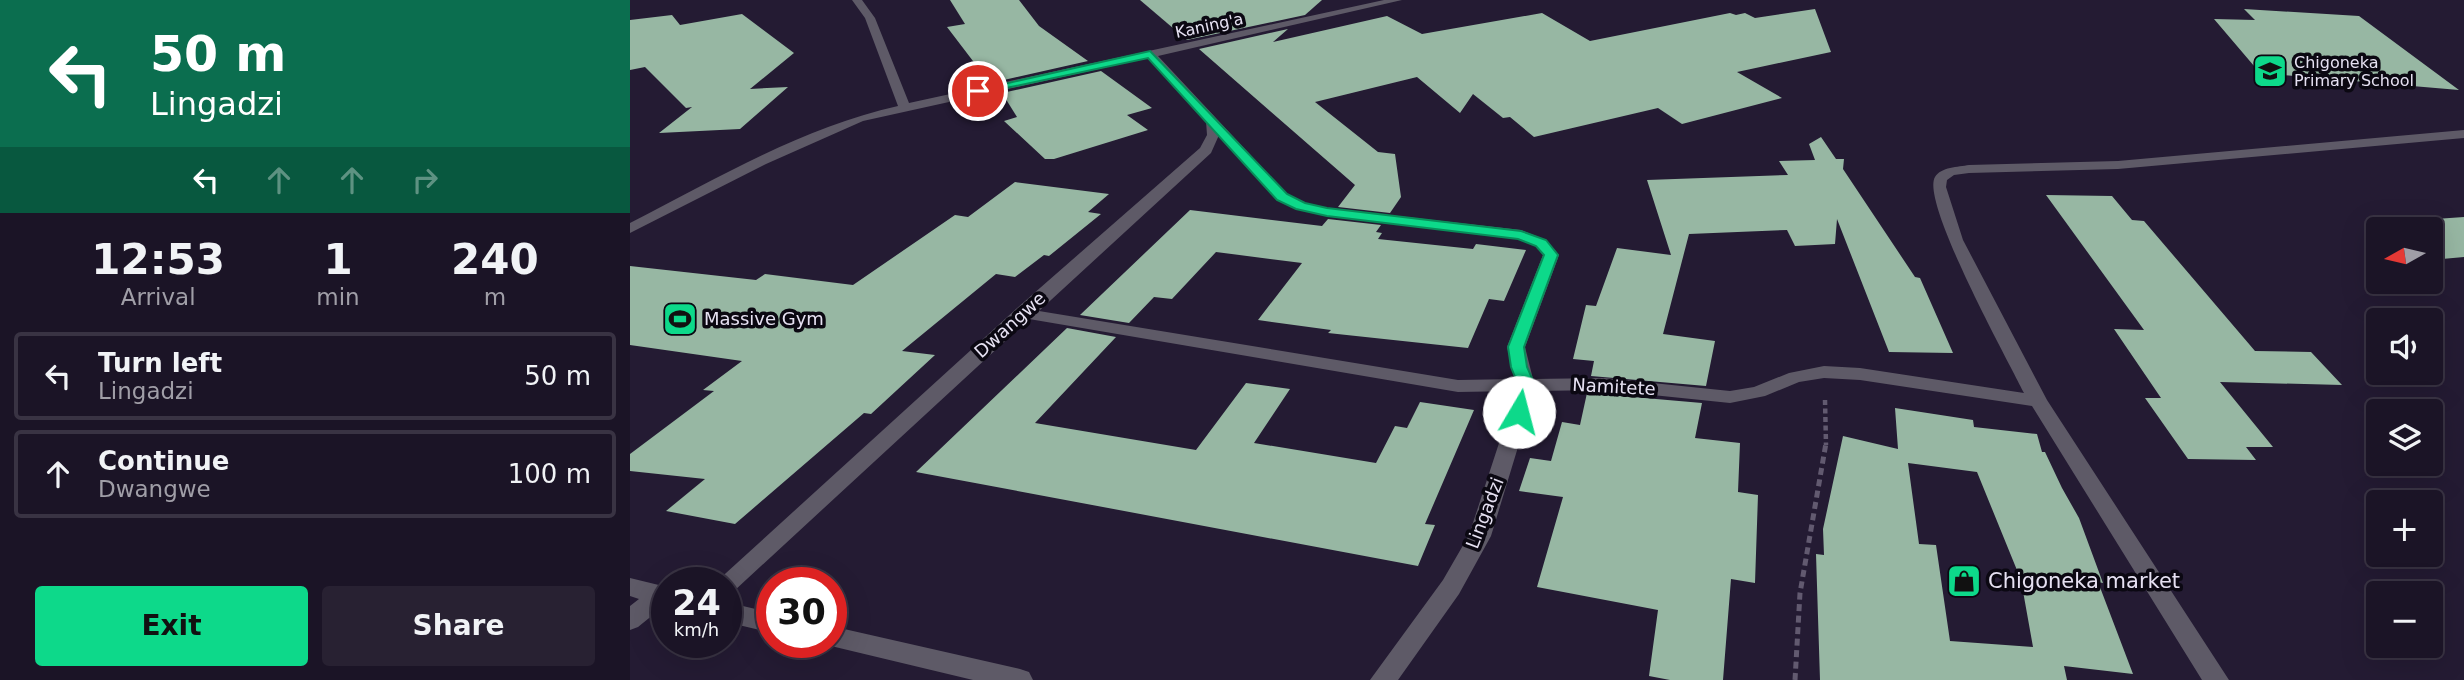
<!DOCTYPE html>
<html lang="en">
<head>
<meta charset="utf-8">
<style>
  body { margin:0; font-family:"DejaVu Sans",sans-serif; background:#282132; color:#f1f3f6; height:100vh; display:flex; flex-direction:column; font-size:26px; white-space:nowrap }
  * { box-sizing:border-box; margin:0 }
  p { font-size:23px; color:#a09ea7 }
  .icon { flex:none; width:38px; height:38px; fill:none; stroke:currentColor; stroke-width:2; stroke-linecap:round; stroke-linejoin:round }
  .map { position:relative; flex:1; overflow:hidden }
  .drawer { display:flex; flex-direction:column; background:#1b1426; width:630px }
  .drawer>* { flex:none }
  .top-card { background:#0b6e4f; color:#fff; overflow:hidden }
  .needle { width:46px; rotate:262deg }
  .controls { position:absolute; left:1736px; top:217px; display:grid; gap:14px }
  .controls a { display:grid; place-items:center; width:77px; height:77px; border-radius:7px; background:#1b1426; box-shadow:0 7px 28px #0002,0 0 0 2px #393343; font-size:35px }
  .speed { position:absolute; left:21px; top:567px; display:flex; gap:14px; font-size:35px; font-weight:700; text-align:center }
  .speed>* { display:grid; place-content:center; width:91px; height:91px; border-radius:50%; background:#1b1426; box-shadow:0 7px 28px #0002,0 0 0 2px #393343; line-height:1 }
  .speed small { font-size:18px; font-weight:400 }
  .speed .limit { border:10px solid #d22; background:#fff; color:#111 }
  .pin { position:absolute; display:grid; place-items:center; width:60px; height:60px; color:#fff; margin:-30px; border:4px solid #fff; border-radius:50%; box-shadow:0 2px 7px #0007 }
  .me { position:absolute; width:77px; margin:-38px; rotate:8deg; stroke-linejoin:round; filter:drop-shadow(0 0 5px #0008) }
  .turn { display:flex; align-items:center; gap:24px; height:147px; padding:0 35px; font-size:32px }
  .turn .icon { width:91px; height:91px; stroke-width:2.5 }
  .turn b { display:block; font-size:49px; line-height:60px }
  .lanes { display:flex; align-items:center; height:66px; padding:0 35px; background:#0003; justify-content:center; gap:35px; direction:ltr }
  .lanes .off { opacity:.35 }
  .eta { display:flex; justify-content:space-evenly; align-items:center; height:119px; text-align:center }
  .eta b { font-size:42px; font-weight:700; line-height:49px }
  .button { display:flex; gap:14px; margin-top:auto; padding:14px 35px }
  .button a { flex:1; height:80px; border-radius:7px; background:#0dd98a; color:#111; font-size:28px; font-weight:700; line-height:80px; text-align:center }
  .button a+a { background:#282132; color:#f1f3f6 }
  ul { padding:0; list-style:none }
  li { display:flex; align-items:center; gap:21px; height:88px; margin:0 14px 10px; padding:0 21px; border:4px solid #393343; border-radius:7px }
  li div { flex:1 }
  li b { display:block; font-size:26px }
  li em { font-style:normal }
  main { display:flex; flex:1; min-height:0 }
  .map>svg:first-child { display:block }
</style>
</head>
<body>
<main>
<section class="drawer">
<div class="top-card">
<div class="turn"><svg class="icon" aria-label="left" viewBox="0 0 24 24"><path d="M17 20v-9H6M10 6l-5 5 5 5"/></svg><div><b>50 m</b>Lingadzi</div></div>
<div class="lanes"><svg class="icon" aria-label="left" viewBox="0 0 24 24"><path d="M17 20v-9H6M10 6l-5 5 5 5"/></svg><svg class="icon off" aria-label="ahead" viewBox="0 0 24 24"><path d="M12 20V5M6 11l6-6 6 6"/></svg><svg class="icon off" aria-label="ahead" viewBox="0 0 24 24"><path d="M12 20V5M6 11l6-6 6 6"/></svg><svg class="icon off" aria-label="right" viewBox="0 0 24 24"><path d="M7 20v-9h11M14 6l5 5-5 5"/></svg></div>
</div>
<div class="eta">
<div><b>12:53</b><p>Arrival</p></div>
<div><b>1</b><p>min</p></div>
<div><b>240</b><p>m</p></div>
</div>
<ul>
<li><svg class="icon" aria-label="left" viewBox="0 0 24 24"><path d="M17 20v-9H6M10 6l-5 5 5 5"/></svg><div><b>Turn left</b><p>Lingadzi</p></div><em>50 m</em></li>
<li><svg class="icon" aria-label="ahead" viewBox="0 0 24 24"><path d="M12 20V5M6 11l6-6 6 6"/></svg><div><b>Continue</b><p>Dwangwe</p></div><em>100 m</em></li>
</ul>
<div class="button"><a>Exit</a><a>Share</a></div>
</section>
<div class="map">
<svg width="1834" height="680" viewBox="0 0 1834 680">
  <rect width="100%" height="100%" fill="#241b33"/>
  <g fill="#97b7a3" fill-rule="evenodd">
    <polygon points="320,0 389,0 409,26 458,61 365,82 356,66 346,65 317,27 335,24"/>
    <polygon points="510,0 692,0 675,15 557,40"/>
    <polygon points="1185,9 1201,52 1107,72 1152,98 1052,124 1028,108 904,137 880,117 873,118 843,94 830,113 787,77 685,102 748,152 765,154 771,197 760,213 708,207 725,185 569,49 658,29 643,42 757,16 792,34 912,13 960,41 1100,13 1106,15 1115,13 1125,18"/>
    <polygon points="1614,9 1729,16 1829,90 1630,73 1584,19 1625,20"/>
    <polygon points="112,14 164,53 120,89 158,87 110,129 29,133 62,107 56,108 15,67 0,70 0,20 42,15 50,25"/>
    <polygon points="471,71 522,108 497,115 518,130 424,159 415,159 374,121 387,117 372,93"/>
    <polygon points="1191,137 1206,159 1214,159 1213,169 1285,277 1290,278 1323,353 1259,352 1207,219 1205,244 1165,246 1157,230 1059,234 1033,334 1085,341 1076,386 961,376 964,361 943,359 956,305 966,306 987,248 1041,255 1017,180 1158,175 1149,161 1185,160 1179,144"/>
    <polygon points="385,182 479,194 458,212 471,214 419,256 414,255 385,277 366,274 272,351 305,355 241,414 234,413 105,524 36,511 75,479 0,471 0,454 84,391 73,390 112,361 0,345 0,266 126,280 135,274 223,285 325,215 338,217"/>
    <polygon points="1416,195 1482,196 1502,220 1514,221 1625,351 1681,352 1712,385 1590,382 1643,447 1616,447 1626,460 1558,459 1515,398 1531,398 1484,329 1514,330"/>
    <polygon points="560,210 692,226 698,219 751,225 746,232 752,233 748,239 843,249 846,244 896,250 874,301 859,299 838,348 698,333 701,330 628,320 672,263 586,252 542,299 524,297 499,323 450,315"/>
    <polygon points="1834,217 1834,257 1801,260 1801,229 1748,229 1748,233 1734,224"/>
    <polygon points="437,328 486,337 405,423 566,450 616,383 660,389 624,443 746,463 765,426 777,428 790,402 844,410 795,524 805,525 788,566 286,472"/>
    <polygon points="957,393 1072,403 1065,438 1110,443 1108,492 1128,495 1125,583 1101,579 1093,680 1040,680 1019,676 1028,610 907,587 933,497 889,491 900,458 921,461 932,422 950,425"/>
    <path d="M1265 408 1343 420 1344 427 1407 434 1412 452H1415L1432 488 1449 518 1473 583 1468 582 1503 674 1434 666 1437 680H1190L1186 554 1194 555 1193 529 1213 436 1268 449ZM1278 463 1347 472 1391 580 1403 647 1320 641 1306 545 1289 544Z"/>
  </g>
  <g fill="none" stroke-linecap="round" stroke-linejoin="round">
    <polyline stroke="#625a70" stroke-width="4.5" stroke-dasharray="5 3.5" stroke-linecap="butt" points="1195,400 1196,445"/>
    <polyline stroke="#625a70" stroke-width="5" stroke-dasharray="7 4.5" stroke-linecap="butt" points="1165,680 1170,593 1196,443"/>
    <g fill="#5e5a67" fill-rule="evenodd">
      <path d="M222 0H232L245 18 279 103 754 0H772L528 56 657 194 676 203 697 208 891 230 916 240 929 255 895 347 903 379 974 378 1100 391 1124 387 1159 373 1194 366 1230 368 1394 393C1379 362 1290 202 1305 177 1311 167 1328 167 1339 165L1488 161 1834 130V138L1488 169 1339 173 1324 175 1317 180 1316 187 1333 240 1417 400 1599 680H1572L1402 406 1230 380 1194 378 1169 382 1135 396 1100 403 974 390 905 391 861 536 829 594 768 680H740L813 580 839 535 886 391 828 392 399 319 104 591 96 593V583H85L386 309 570 148 577 135 576 121 518 58 233 121 136 164 0 233V223C86 179 173 127 268 106L235 18ZM589 135 647 200 666 209 697 216 888 239 906 246 913 255 877 347 885 379 828 380 409 311 581 153Z"/>
      <polygon points="0,578 37,587 37,606 34,606 8,627 0,630 0,606 9,599 0,596"/>
      <polygon points="96,602 142,613 142,633 96,622"/>
      <polygon points="201,626 390,669 399,672 403,680 343,680 201,646 192,642 201,642"/>
    </g>
  </g>
  <polygon fill="#0dd98a" stroke="#088d5a" stroke-width="2" points="520,51 657,194 675,203 697,208 891,231 916,240 928,255 894,347 897,367 906,387 896,416 889,417 881,412 889,387 881,367 878,347 914,255 906,246 888,239 697,216 666,209 647,200 518,58 348,94 342,91"/>
  <defs>
    <g id="school-square" transform="scale(1.75)"><rect x="-9" y="-9" width="18" height="18" rx="4" fill="#0dd98a" stroke="#0b0812"/><path d="M0-5L7-2L0 1L-7-2ZM-4 1L0 2.5L4 1V4Q0 6-4 4Z" fill="#111"/></g>
    <g id="stadium-square" transform="scale(1.75)"><rect x="-9" y="-9" width="18" height="18" rx="4" fill="#0dd98a" stroke="#0b0812"/><path d="M0-5a6.5 5 0 1 0 0 10a6.5 5 0 1 0 0-10ZM-3.5-1.8h7v3.6h-7Z" fill="#111"/></g>
    <g id="shop-square" transform="scale(1.75)"><rect x="-9" y="-9" width="18" height="18" rx="4" fill="#0dd98a" stroke="#0b0812"/><path d="M-5-2.5h2.3a2.7 3.5 0 0 1 5.4 0H5L5.5 6h-11ZM-1.5-2.5h3a1.5 2.3 0 0 0-3 0Z" fill="#111"/></g>
  </defs>
  <g fill-rule="evenodd">
    <use href="#school-square" x="1640" y="71"/>
    <use href="#stadium-square" x="50" y="319"/>
    <use href="#shop-square" x="1334" y="581"/>
  </g>
  <g text-anchor="middle" stroke-width="7" stroke-linejoin="round" paint-order="stroke">
    <g font-size="16" fill="#e6e1f2" stroke="#0b0812">
      <text transform="translate(579 25) rotate(-12)" y="6">Kaning'a</text>
    </g>
    <g font-size="16" fill="#e6e1f2" stroke="#0b0812" text-anchor="start">
      <text x="1664" y="68">Chigoneka<tspan x="1664" dy="18">Primary School</tspan></text>
    </g>
    <g font-size="18" fill="#e6e1f2" stroke="#0b0812" text-anchor="start">
      <text x="74" y="325">Massive Gym</text>
    </g>
    <g font-size="18" fill="#e6e1f2" stroke="#0b0812">
      <text transform="translate(380 325) rotate(-42)" y="6">Dwangwe</text>
      <text transform="translate(984 387) rotate(3)" y="6">Namitete</text>
      <text transform="translate(855 513) rotate(-69)" y="6">Lingadzi</text>
    </g>
    <g font-size="21" fill="#e6e1f2" stroke="#0b0812" text-anchor="start">
      <text x="1358" y="588">Chigoneka market</text>
    </g>
  </g>
</svg>
<div class="controls">
<a><svg class="needle" viewBox="-14 -14 28 28"><path d="M0-13l5 13h-10z" fill="#e53935"/><path d="M0 13l5-13h-10z" fill="#a09ea7"/></svg></a>
<a><svg class="icon" aria-label="sound" viewBox="0 0 24 24"><path d="M4 9h4l5-4v14l-5-4H4zM17 9q2 3 0 6"/></svg></a>
<a><svg class="icon" aria-label="layers" viewBox="0 0 24 24"><path d="M12 4l9 5-9 5-9-5zM3 14l9 5 9-5"/></svg></a>
<a>+</a>
<a>−</a>
</div>
<div class="speed"><div>24<small>km/h</small></div><div class="limit">30</div></div>
<div class="pin" style="left:348px;top:91px;background:#d93025"><svg class="icon" aria-label="arrive" viewBox="0 0 24 24"><path d="M6 21V4h12l-3 4 3 4H6"/></svg></div>
<svg class="me" style="left:889px;top:412px" viewBox="-20 -20 40 40"><circle r="19" fill="#fff"/><path d="M0-13L10 11 0 6-10 11z" fill="#0dd98a"/></svg>
</div>
</main>
</body>
</html>
